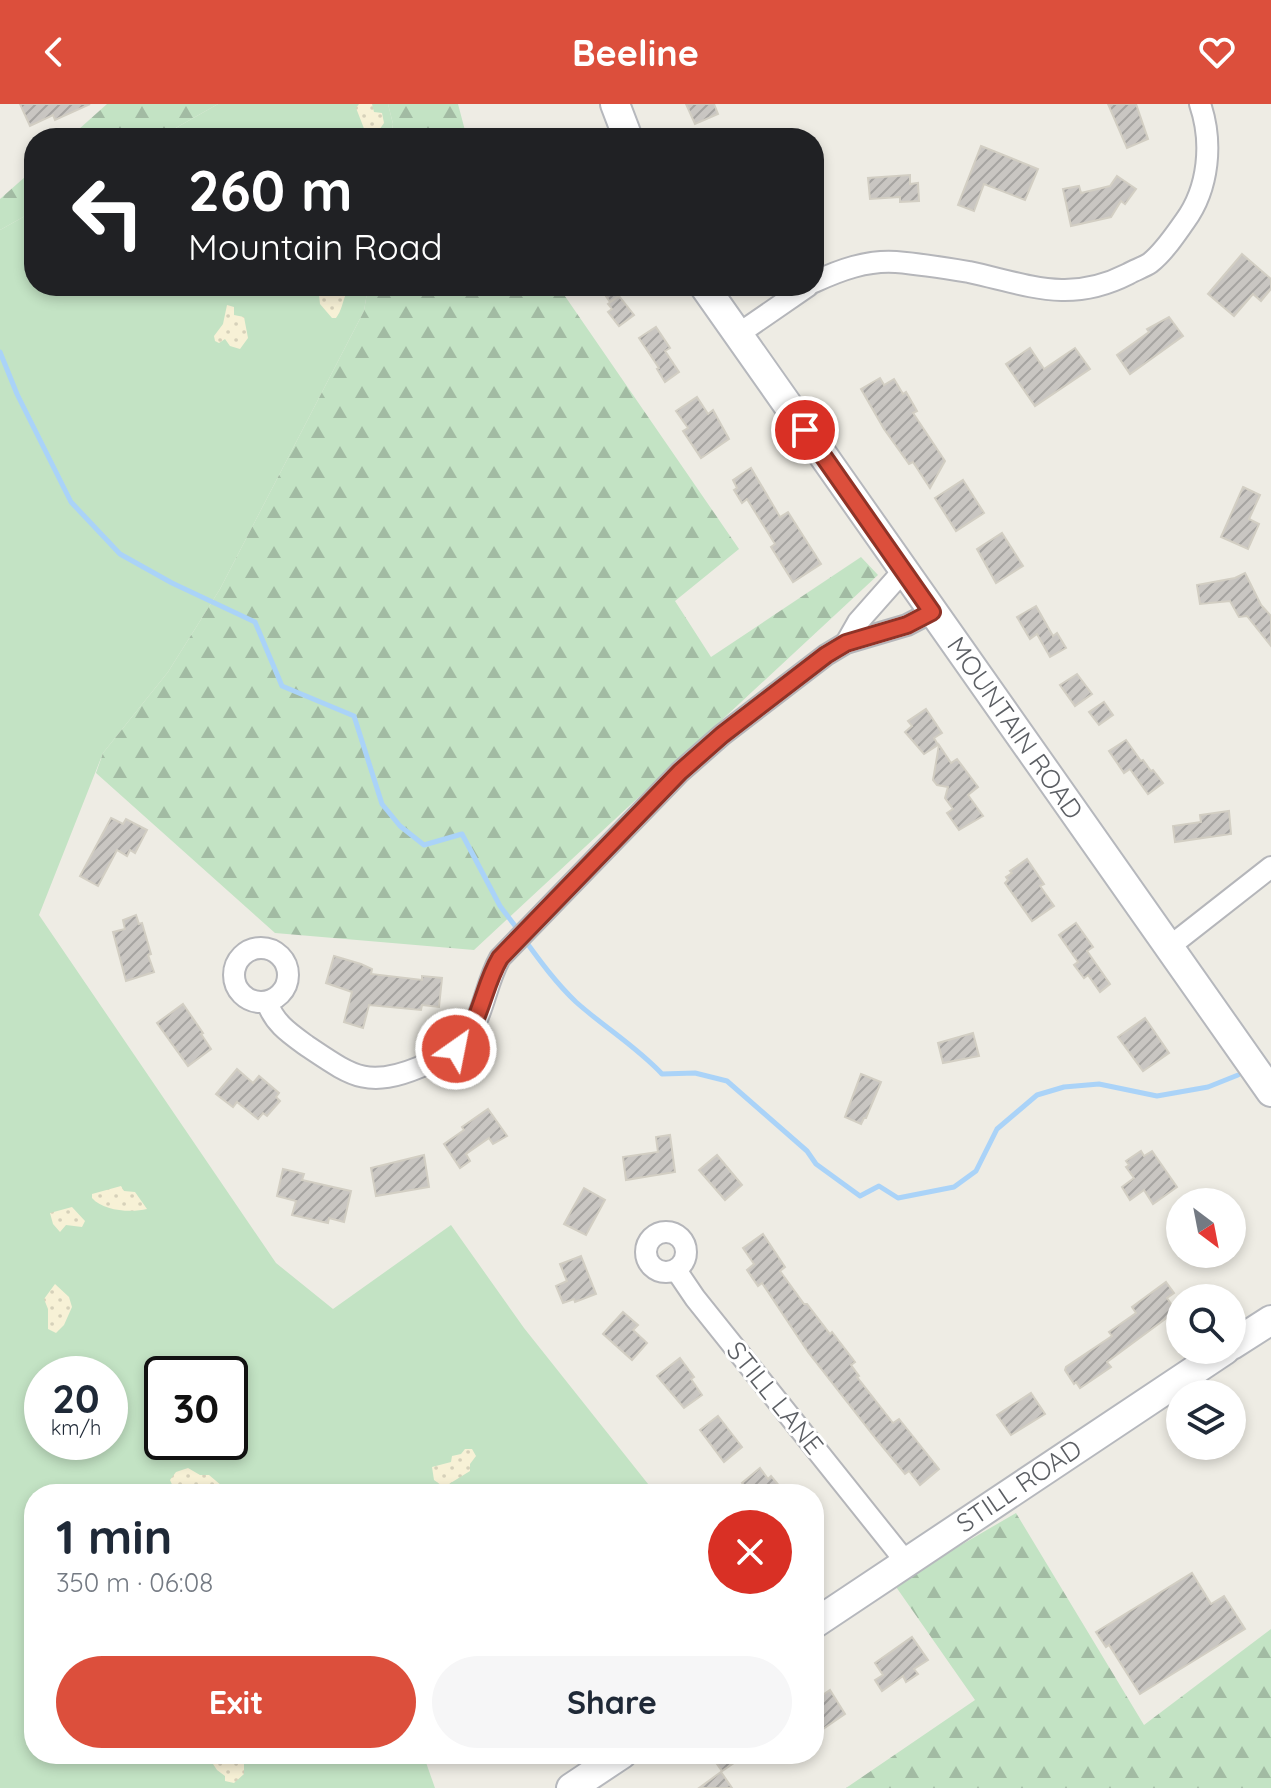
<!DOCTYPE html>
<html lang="en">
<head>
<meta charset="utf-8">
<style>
  body { margin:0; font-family:Quicksand,sans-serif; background:#f6f6f7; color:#1f2937; height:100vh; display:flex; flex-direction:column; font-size:30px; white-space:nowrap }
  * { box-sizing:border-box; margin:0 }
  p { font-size:26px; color:#747a83 }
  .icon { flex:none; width:44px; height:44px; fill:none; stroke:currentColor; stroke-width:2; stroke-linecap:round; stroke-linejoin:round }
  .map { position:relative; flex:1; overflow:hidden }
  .drawer { position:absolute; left:24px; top:1380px; width:800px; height:280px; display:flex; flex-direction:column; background:#fff; border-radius:32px; box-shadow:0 4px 12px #0003 }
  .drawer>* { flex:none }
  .banner { position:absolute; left:24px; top:24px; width:800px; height:168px; border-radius:32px; box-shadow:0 4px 12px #0003; background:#202124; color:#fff; overflow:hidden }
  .needle { width:52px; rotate:148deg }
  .controls { position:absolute; left:1166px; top:1084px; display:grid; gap:16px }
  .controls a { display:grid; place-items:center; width:80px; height:80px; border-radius:50%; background:#fff; box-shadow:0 4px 12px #0003; font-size:40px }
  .speed { position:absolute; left:24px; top:1252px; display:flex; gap:16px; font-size:40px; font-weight:700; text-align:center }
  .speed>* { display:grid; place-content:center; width:104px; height:104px; border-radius:50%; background:#fff; box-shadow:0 4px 12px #0003; line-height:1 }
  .speed small { font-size:20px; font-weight:400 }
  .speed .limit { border:4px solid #111; border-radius:12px; background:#fff; color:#111 }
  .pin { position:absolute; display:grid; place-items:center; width:68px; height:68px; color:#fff; margin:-34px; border:4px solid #fff; border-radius:50%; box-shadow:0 2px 8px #0007 }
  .me { position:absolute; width:88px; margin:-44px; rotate:33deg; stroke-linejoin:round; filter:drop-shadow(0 0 6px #0008) }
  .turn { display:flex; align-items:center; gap:28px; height:168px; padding:0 32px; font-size:36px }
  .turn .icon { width:104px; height:104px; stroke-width:2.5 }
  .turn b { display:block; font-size:56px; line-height:68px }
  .round { display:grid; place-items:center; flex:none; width:84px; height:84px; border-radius:42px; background:#f6f6f7 }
  .summary { display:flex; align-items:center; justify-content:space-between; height:136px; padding:0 32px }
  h1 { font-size:48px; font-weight:700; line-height:60px }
  .primary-button { display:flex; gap:16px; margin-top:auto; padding:16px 32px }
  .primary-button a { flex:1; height:92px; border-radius:48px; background:#dc4f3c; color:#fff; font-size:32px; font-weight:700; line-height:92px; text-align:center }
  .primary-button a+a { background:#f6f6f7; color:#1f2937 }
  header { display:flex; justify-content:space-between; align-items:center; height:104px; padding:0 32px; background:#dc4f3c; color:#fff; font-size:36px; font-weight:700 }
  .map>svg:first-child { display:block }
</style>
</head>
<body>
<header><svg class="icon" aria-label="back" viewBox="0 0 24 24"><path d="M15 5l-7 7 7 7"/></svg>Beeline<svg class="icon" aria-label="heart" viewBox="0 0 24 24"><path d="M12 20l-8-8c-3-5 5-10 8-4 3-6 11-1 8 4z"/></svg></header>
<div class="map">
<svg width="1271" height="1684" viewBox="0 0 1271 1684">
  <defs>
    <pattern id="forest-firs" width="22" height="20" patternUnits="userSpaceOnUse" patternTransform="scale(2)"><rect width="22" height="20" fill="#c3e3c4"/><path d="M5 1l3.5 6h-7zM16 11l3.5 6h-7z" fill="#a2bba3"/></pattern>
    <pattern id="sand-dots" width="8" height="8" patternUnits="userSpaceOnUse" patternTransform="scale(2)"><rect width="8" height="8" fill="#f7f1d6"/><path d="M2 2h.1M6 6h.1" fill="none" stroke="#d6d1ba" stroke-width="1.8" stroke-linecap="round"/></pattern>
    <pattern id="building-hatch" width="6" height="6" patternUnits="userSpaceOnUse" patternTransform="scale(2)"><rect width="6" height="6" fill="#c9c6c2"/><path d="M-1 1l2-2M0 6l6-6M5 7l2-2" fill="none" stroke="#a6a4a1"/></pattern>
  </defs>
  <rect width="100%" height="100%" fill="#eeece4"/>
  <g fill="#c3e3c4" fill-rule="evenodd">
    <polygon points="218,0 388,0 393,20 391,34 158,34"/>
    <path d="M34 107V182H368L364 207 220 485 168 568 103 649 39 811 276 1159 333 1205 451 1121 524 1224 656 1390H34V1650H423L435 1684H0V126ZM42 1270H110V1338H42ZM162 1270H230V1338H162Z"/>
  </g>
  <g fill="url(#forest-firs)">
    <polygon points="107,0 218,0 158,34 69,34"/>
    <polygon points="388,0 458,0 467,34 391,34 393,20"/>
    <polygon points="34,65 34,107 0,126 0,95"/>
    <polygon points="368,182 558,182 739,445 675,497 711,553 861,453 878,471 474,846 275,829 96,669 103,649 168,568 220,485 364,207"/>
    <polygon points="1016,1409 1144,1621 1271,1525 1271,1684 846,1684 975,1596 894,1480"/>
  </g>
  <g fill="url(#sand-dots)">
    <polygon points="359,0 372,0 374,8 382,9 384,19 377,29 370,32 365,27 356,4"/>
    <path d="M318 182H343L346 190C342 199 342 206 336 214H332L320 200Z"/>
    <polygon points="227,201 234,203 234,211 244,213 248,234 240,245 230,242 225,235 219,239 215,237 214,232 223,220"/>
    <path d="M121 1082 124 1087 135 1088 147 1105C131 1109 103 1107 92 1094V1090Z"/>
    <polygon points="72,1103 85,1117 82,1123 66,1121 60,1128 53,1120 50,1109"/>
    <polygon points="55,1180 69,1193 72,1203 64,1221 56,1229 48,1225 48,1205 44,1195"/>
    <polygon points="465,1345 472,1345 476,1352 470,1360 470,1367 449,1380 441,1381 434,1376 432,1363 451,1358 452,1352 461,1350"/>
    <polygon points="188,1364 200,1371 209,1371 222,1382 229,1381 243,1390 192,1390 190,1388 183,1390 174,1385 170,1376 176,1368"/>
    <polygon points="211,1650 246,1650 244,1654 244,1670 234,1679 225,1677 225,1672 217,1666 209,1654"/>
  </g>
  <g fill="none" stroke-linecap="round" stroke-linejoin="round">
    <g stroke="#aad3f8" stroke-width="5">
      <polyline points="0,248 17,290 71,398 120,450 172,479 255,518 282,582 354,612 382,700 400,722 424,741 462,730 500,802 519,827"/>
      <path d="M524 835C540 857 556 879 576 898 604 923 637 943 662 970L695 969 727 977 807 1047 816 1060 860 1092 879 1082 898 1094 954 1083 976 1067 997 1025 1037 991 1064 983 1099 980 1157 992 1208 983 1238 971"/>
    </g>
  </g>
  <g fill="url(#building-hatch)" stroke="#d2cec3" stroke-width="2">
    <polygon points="20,0 90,0 55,16 53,11 30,22"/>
    <polygon points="686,0 714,0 718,10 695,20"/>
    <polygon points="1108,0 1136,0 1148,35 1127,44"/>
    <polygon points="981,42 1038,65 1025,96 984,80 974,107 958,101"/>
    <polygon points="910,71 910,80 918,79 919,97 900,98 900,93 870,95 868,74"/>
    <polygon points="1117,72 1136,85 1125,100 1121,97 1111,113 1071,122 1063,85 1079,82 1081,89 1110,82"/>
    <polygon points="1242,150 1271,175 1271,185 1261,197 1253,190 1234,212 1208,190"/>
    <polygon points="599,182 632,182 610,198"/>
    <polygon points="619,192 634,211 619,222 608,208 612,205 608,200"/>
    <polygon points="1169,213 1183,232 1130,270 1117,251 1149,228 1147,225"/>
    <polygon points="656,223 670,244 665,247 679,268 665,278 657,265 659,264 639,234"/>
    <polygon points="1030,244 1044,265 1075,244 1090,265 1035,302 1006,260"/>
    <polygon points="880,274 884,281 894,275 903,290 906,288 917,307 913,309 945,357 930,384 913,358 909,360 884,325 861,285"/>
    <polygon points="697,293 708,310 713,306 729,335 701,354 683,327 688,324 676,307"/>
    <polygon points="751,364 780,413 788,408 821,460 793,478 771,443 775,440 747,395 742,399 734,386 737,384 733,376"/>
    <polygon points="963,376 984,409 956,427 935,394"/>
    <polygon points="1243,383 1260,391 1249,415 1259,420 1248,445 1221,433"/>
    <polygon points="1002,429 1023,462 996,479 977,445"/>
    <polygon points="1245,469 1261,501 1271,512 1271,542 1247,512 1239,513 1230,497 1200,500 1197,481 1235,474"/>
    <polygon points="1036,502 1053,532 1057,529 1066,544 1050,553 1037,530 1030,535 1017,513"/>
    <polygon points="1077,570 1092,590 1075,602 1060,581"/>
    <polygon points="1104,598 1113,611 1099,621 1089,608"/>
    <polygon points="926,605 942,629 934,634 938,641 924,650 905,628 912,622 908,617"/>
    <polygon points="1126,636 1141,657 1143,656 1151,667 1153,666 1163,679 1148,690 1130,665 1124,669 1109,647"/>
    <polygon points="939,641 951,659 957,655 978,683 968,691 983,712 959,726 947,709 953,705 945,694 948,683 937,681 933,676"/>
    <polygon points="1229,707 1231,730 1175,738 1173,722 1201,718 1200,711"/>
    <polygon points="111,714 123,720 126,715 147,726 135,749 130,746 127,752 117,746 98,782 80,772"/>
    <polygon points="1027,755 1044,780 1040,782 1054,802 1032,817 1005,779 1008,776 1006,773 1012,769 1010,767"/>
    <polygon points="136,811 139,820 142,819 151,850 148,851 154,868 126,877 113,828 125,825 123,816"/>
    <polygon points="1076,819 1093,843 1087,847 1110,880 1100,888 1088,871 1084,874 1074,861 1078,858 1059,831"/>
    <polygon points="334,852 361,860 372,865 371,870 422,876 422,872 442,874 439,903 422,901 421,906 369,901 363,924 344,918 352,888 326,879"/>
    <polygon points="183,900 203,929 201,930 211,945 188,962 157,919"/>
    <polygon points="1145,914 1169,949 1143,967 1118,933"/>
    <polygon points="973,929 979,952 943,959 938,939"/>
    <polygon points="237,965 253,979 259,972 279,989 276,993 280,997 267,1012 263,1009 258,1015 237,998 233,1003 216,990"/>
    <polygon points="861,970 881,978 866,1014 864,1014 861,1020 845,1013"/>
    <polygon points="488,1005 507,1032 493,1040 489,1034 466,1050 470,1057 460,1064 444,1040 464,1026 462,1023"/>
    <polygon points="670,1031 675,1068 626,1076 623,1053 658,1048 656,1033"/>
    <polygon points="1141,1047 1144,1052 1152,1047 1177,1083 1153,1100 1144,1086 1130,1096 1122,1083 1134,1074 1126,1063 1129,1061 1126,1057"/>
    <polygon points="424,1051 429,1083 376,1092 371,1064"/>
    <polygon points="717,1051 742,1081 725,1096 699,1066"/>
    <polygon points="283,1065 304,1070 302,1076 351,1087 344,1118 329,1114 328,1119 292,1111 296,1097 277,1092"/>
    <polygon points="584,1084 605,1096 586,1131 564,1120"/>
    <polygon points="763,1130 785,1163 780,1167 804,1200 807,1200 830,1230 832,1228 855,1258 851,1261 859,1272 857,1273 893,1319 899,1315 939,1365 920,1381 909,1367 905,1370 877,1336 808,1248 762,1179 758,1182 747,1166 754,1160 743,1144"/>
    <polygon points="581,1152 596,1190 575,1198 574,1195 563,1199 556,1182 567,1177 560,1160"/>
    <polygon points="1166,1178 1174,1189 1167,1194 1176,1207 1107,1258 1111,1263 1080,1284 1076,1278 1074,1280 1065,1266 1066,1263 1112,1232 1109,1228 1136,1209 1132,1203"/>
    <polygon points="623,1208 638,1221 633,1226 647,1239 632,1256 603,1230"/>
    <polygon points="680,1254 694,1273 691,1275 702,1291 684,1304 657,1272"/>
    <polygon points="1031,1289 1045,1310 1011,1331 997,1311"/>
    <polygon points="718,1312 742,1343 724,1358 700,1326"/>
    <polygon points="760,1364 768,1375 771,1372 786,1390 751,1390 742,1379"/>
    <polygon points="1192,1469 1211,1500 1224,1492 1245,1525 1140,1590 1109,1541 1106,1543 1096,1528"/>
    <polygon points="912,1533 928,1556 914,1565 918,1570 906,1578 903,1572 882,1587 875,1576 883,1571 875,1559"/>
    <polygon points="830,1586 845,1610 814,1631 814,1597"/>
    <polygon points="710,1650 747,1650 722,1667"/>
    <polygon points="721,1668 732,1684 699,1684"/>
  </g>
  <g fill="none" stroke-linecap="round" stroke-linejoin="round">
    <g stroke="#b5b6ba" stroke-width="24">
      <g id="street">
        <path d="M814 178C840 166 867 156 896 158 920 160 945 164 969 168 1029 181 1069 200 1128 170 1135 166 1144 163 1150 159 1164 148 1175 131 1185 117 1209 84 1213 38 1200 0"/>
        <polyline points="737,231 808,182"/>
        <polyline points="846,539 858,518 904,466"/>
        <polyline points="1169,843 1271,763"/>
        <circle cx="261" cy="871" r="27"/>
        <path d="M267 898C274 919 289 929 307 942 352 972 367 985 420 963 434 957 448 953 459 943 483 920 484 882 500 854L680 668 722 631 826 551 846 539 907 521 932 508"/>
        <circle cx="666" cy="1148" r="20"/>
        <polyline points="676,1166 695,1194 906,1458"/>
      </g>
    </g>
    <g stroke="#b6b8bd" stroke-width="32">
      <g id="secondary">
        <polyline points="615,0 628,34"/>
        <polyline points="704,182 1271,988"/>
        <polyline points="1232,1241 1271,1216"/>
        <polyline points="814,1520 1225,1246"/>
        <polyline points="571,1684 622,1650"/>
      </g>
    </g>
    <use href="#street" stroke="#fff" stroke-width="20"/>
    <use href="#secondary" stroke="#fff" stroke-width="28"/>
  </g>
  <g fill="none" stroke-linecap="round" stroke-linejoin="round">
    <g stroke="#8f3327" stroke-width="20">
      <path id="route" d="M456 945C482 919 482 884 500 854L680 668 722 631 826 551 846 539 907 521 932 508 805 326"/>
    </g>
    <use href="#route" stroke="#dc4f3c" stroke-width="14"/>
  </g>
  <g text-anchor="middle" stroke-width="6" stroke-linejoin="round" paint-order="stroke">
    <g font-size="26" fill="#5c5f64" stroke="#fff">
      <text transform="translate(1015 624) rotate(55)" y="9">MOUNTAIN ROAD</text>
      <text transform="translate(775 1294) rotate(51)" y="9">STILL LANE</text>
      <text transform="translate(1019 1382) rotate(-34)" y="9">STILL ROAD</text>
    </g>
  </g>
</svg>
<div class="controls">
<a><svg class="needle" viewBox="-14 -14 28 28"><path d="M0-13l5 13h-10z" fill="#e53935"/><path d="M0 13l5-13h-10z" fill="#747a83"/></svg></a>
<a><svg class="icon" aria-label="search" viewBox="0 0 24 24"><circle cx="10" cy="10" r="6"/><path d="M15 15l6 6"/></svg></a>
<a><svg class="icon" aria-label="layers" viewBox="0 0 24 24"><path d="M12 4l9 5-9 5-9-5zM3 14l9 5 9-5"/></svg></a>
</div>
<div class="speed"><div>20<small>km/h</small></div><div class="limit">30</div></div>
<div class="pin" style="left:805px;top:326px;background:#d93025"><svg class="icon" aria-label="arrive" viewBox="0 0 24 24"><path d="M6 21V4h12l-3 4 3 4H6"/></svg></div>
<svg class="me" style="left:456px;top:945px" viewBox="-20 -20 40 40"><circle r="17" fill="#dc4f3c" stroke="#fff" stroke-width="3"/><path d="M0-11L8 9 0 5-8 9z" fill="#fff"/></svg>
<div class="banner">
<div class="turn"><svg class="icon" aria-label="left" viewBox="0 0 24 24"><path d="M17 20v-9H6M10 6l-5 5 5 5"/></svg><div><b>260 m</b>Mountain Road</div></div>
</div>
<section class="drawer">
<div class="summary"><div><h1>1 min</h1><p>350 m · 06:08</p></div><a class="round" style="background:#d93025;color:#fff"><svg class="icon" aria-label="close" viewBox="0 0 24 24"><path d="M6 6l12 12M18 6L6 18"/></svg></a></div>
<div class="primary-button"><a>Exit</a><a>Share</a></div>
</section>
</div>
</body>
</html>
